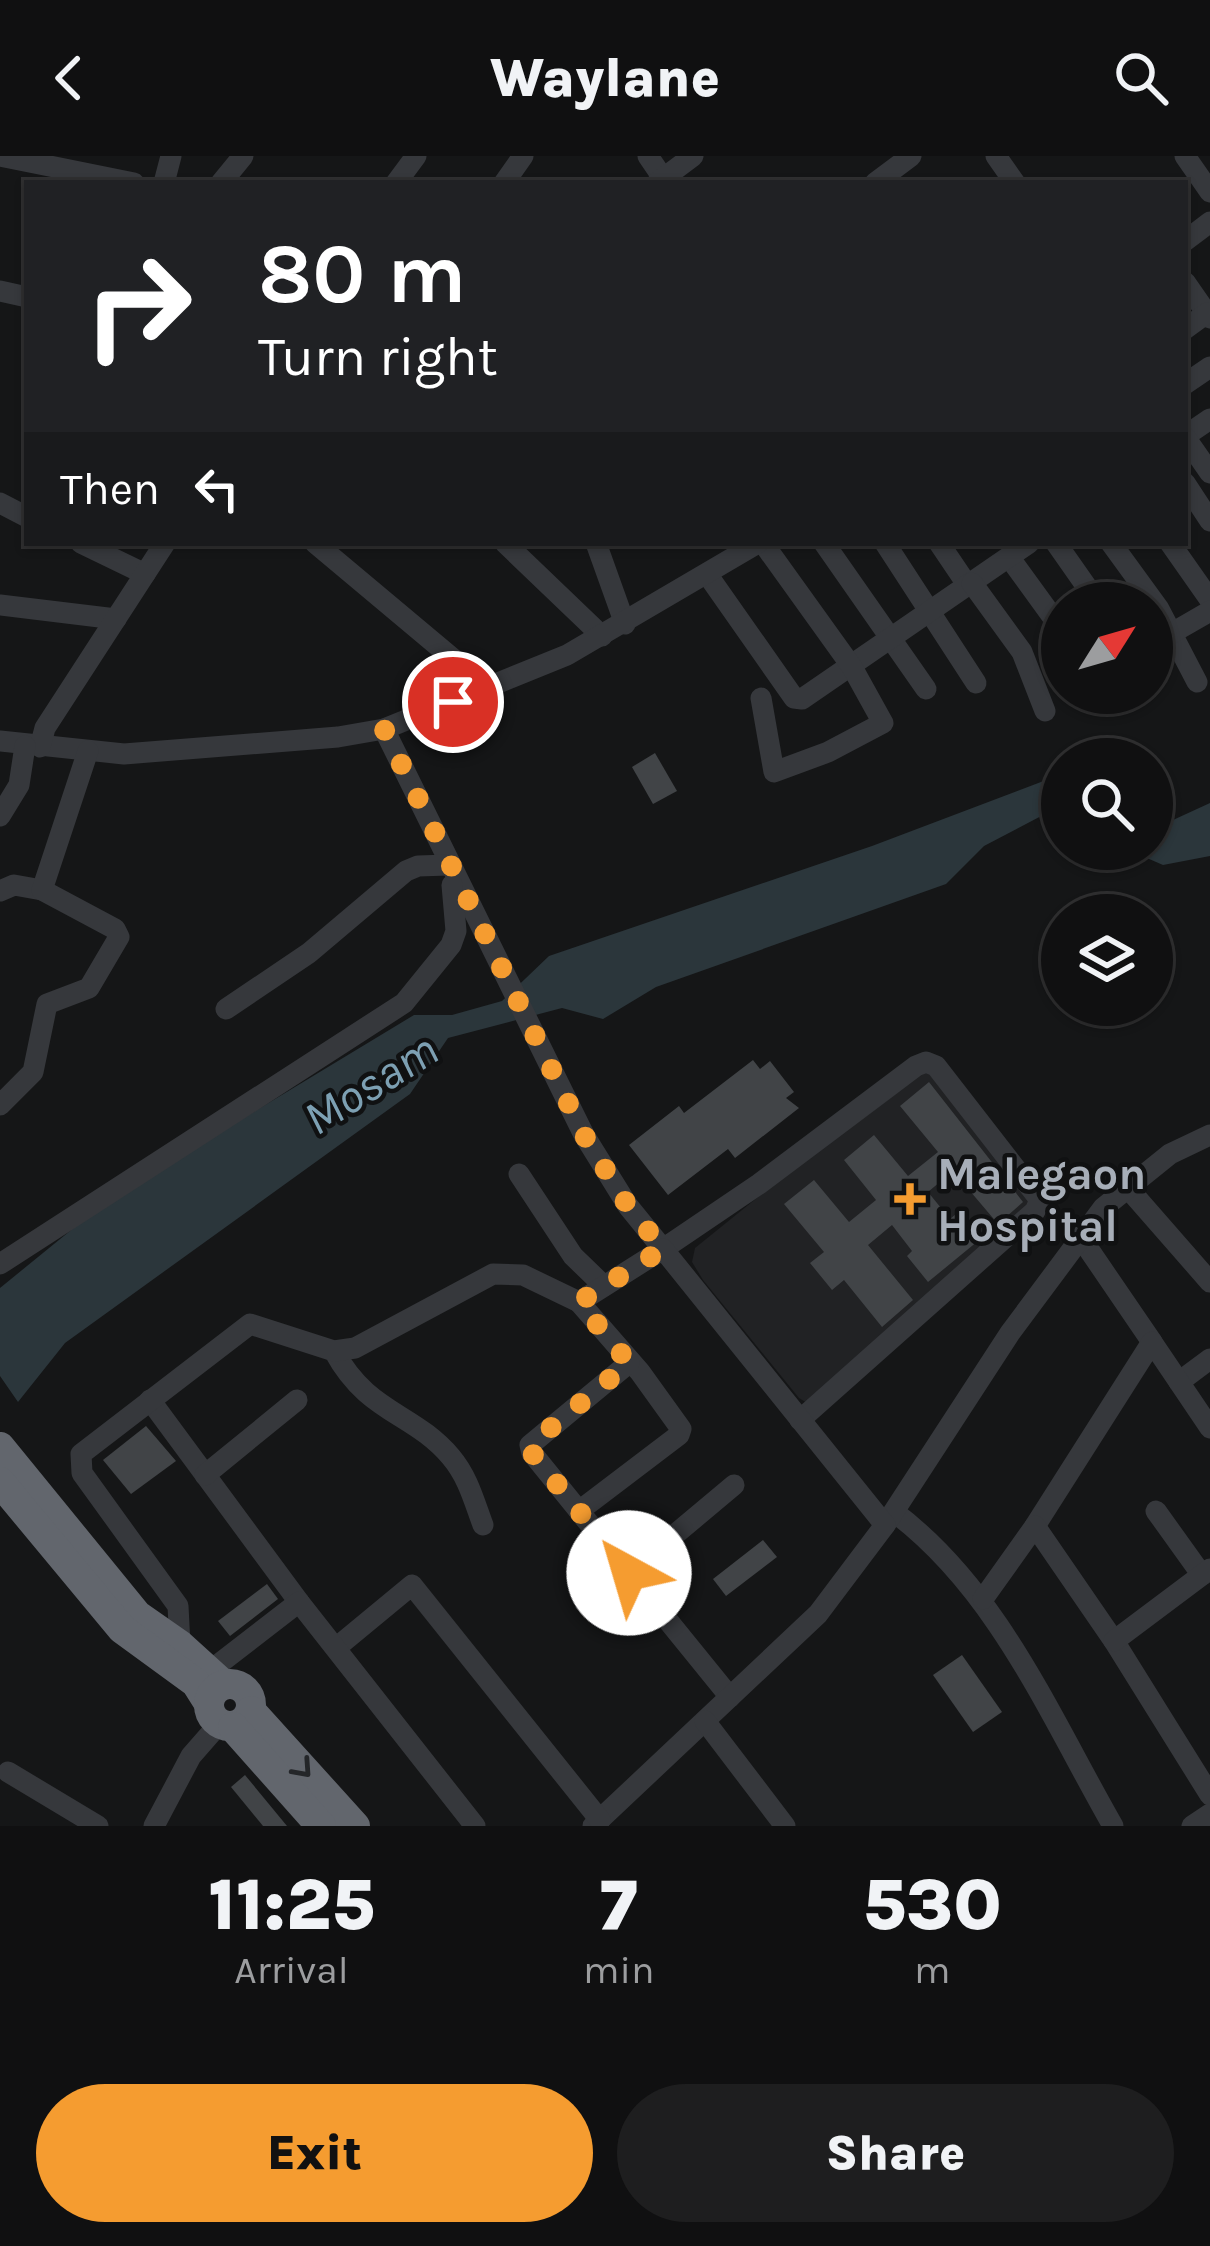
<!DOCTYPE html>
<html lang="en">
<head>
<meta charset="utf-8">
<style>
  body { margin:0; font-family:Karla,sans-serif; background:#1e1e1f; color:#f1f3f6; height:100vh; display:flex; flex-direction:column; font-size:45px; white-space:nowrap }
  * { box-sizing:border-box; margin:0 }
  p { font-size:39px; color:#9c9d9f }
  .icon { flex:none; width:66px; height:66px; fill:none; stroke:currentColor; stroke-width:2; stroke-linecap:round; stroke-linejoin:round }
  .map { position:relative; height:1670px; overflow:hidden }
  .sheet { display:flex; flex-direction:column; background:#101011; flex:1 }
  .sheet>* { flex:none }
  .top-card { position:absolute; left:24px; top:24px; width:1164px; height:366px; border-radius:0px; box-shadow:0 3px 9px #0004,0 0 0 3px #303031; background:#202124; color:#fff; overflow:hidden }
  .needle { width:78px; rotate:53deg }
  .controls { position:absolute; left:1041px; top:426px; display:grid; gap:24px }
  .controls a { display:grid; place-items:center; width:132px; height:132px; border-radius:50%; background:#101011; box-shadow:0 3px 9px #0004,0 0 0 3px #303031; font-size:60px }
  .pin { position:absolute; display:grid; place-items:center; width:102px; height:102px; color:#fff; margin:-51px; border:6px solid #fff; border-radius:50%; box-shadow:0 3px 12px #0007 }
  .me { position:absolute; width:132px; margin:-66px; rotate:321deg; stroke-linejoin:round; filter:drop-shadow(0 0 9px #0008) }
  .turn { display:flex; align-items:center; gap:42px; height:252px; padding:0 36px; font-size:54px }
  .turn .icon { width:156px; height:156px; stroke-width:2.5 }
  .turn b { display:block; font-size:84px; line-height:102px }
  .then { display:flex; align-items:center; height:114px; padding:0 36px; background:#0003; gap:24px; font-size:45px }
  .eta { display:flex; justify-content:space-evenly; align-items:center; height:204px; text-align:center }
  .eta b { font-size:72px; font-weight:800; line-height:84px }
  .cta { display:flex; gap:24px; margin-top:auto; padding:24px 36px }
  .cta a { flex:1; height:138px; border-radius:72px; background:#f59c30; color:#111; font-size:48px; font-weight:800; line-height:138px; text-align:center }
  .cta a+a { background:#1e1e1f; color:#f1f3f6 }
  header { display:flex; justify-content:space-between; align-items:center; height:156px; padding:0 36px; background:#101011; font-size:54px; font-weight:800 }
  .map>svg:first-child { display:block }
</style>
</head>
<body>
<header><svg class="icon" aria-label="back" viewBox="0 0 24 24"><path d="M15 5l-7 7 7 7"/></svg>Waylane<svg class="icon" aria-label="search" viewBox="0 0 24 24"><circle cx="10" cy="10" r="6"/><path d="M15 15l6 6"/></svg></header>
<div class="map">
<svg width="1210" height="1670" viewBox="0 0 1210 1670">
  <rect width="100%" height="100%" fill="#151617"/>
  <polygon fill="#212224" points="931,912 1037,1043 807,1247 799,1242 703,1124 692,1106 695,1092 779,1024"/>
  <g fill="#2b363b">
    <polygon points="1062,618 1062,666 1045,658 984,690 946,728 656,831 603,863 562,852 448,882 410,938 65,1187 18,1246 0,1220 0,1132 108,1044 414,859 452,859 502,845 549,800 872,690"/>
    <polygon points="1210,647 1210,700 1163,709 1126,693 1152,693 1152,654 1173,664"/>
  </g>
  <g fill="#414447">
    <polygon points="655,597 677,635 653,648 632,611"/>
    <polygon points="753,904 760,913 770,905 794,936 786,942 799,952 735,1002 728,993 668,1039 629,989 679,950 684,957"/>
    <polygon points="929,926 1023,1046 998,1068 953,1015 928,1036 950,1063 956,1058 978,1085 928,1126 907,1100 912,1095 892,1069 868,1089 913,1144 882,1171 844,1124 832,1134 810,1107 824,1096 784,1048 814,1024 849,1066 876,1044 844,1004 874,979 908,1020 938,996 900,950"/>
    <polygon points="146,1270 176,1305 131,1338 103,1304"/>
    <polygon points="763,1384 777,1401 726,1440 713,1423"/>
    <polygon points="267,1428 278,1443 230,1480 218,1465"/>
    <polygon points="962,1499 1002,1556 973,1576 933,1519"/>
    <polygon points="245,1619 287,1670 263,1670 231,1631"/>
  </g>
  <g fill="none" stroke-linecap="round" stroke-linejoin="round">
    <g stroke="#36383c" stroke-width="21">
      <polyline points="0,0 134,27"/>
      <polyline points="648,0 663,22"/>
      <polyline points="996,0 1015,27"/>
      <polyline points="1185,0 1210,36"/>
      <polyline points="164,27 171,0"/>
      <polyline points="221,27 243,0"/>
      <polyline points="396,27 416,0"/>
      <polyline points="504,27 523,0"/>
      <polyline points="657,27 693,0"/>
      <polyline points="875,27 911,0"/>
      <polyline points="1185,85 1210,66"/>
      <polyline points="1185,126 1210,162"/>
      <polyline points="0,135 27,141"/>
      <polyline points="1185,173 1207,157"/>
      <polyline points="1185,228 1210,211"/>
      <polyline points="1185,280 1210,263"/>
      <polyline points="1185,281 1210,317"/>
      <polyline points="1185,327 1210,365"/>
      <polyline points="0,347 27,361"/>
      <polyline points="81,387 145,418"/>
      <polyline points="315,387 488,532"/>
      <polyline points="505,387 602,480"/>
      <polyline points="596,387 625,468"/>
      <polyline points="824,387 926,533"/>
      <polyline points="885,387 976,527"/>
      <polyline points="939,387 968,430"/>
      <polyline points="1056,387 1098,447"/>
      <polyline points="1111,387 1159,453 1197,526"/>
      <polyline points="1170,387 1210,444"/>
      <polyline points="1009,401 1062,474"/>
      <polyline points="707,418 794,542 802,543 1029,387"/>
      <polyline points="972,427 1022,496 1045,555"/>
      <polyline points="0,449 116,463"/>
      <polyline points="1172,477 1210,455"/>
      <polyline points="761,542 774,616 828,596 883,567 852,511 763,387"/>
      <polyline points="384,573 567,499 758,387"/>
      <polyline points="0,585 124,598 338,581 384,573 584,979 628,1050 663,1093 759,1028 916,910 926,906 936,910 1040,1044 1035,1055 800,1264"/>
      <polyline points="40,591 45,572 165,387"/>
      <polyline points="0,660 19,629 25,590"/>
      <polyline points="0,735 14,729 42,734"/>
      <polyline points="226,853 309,797 406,715 418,710 448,709"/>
      <polyline points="0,949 33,916 47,848 89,832 119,781 115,773 42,734 88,595"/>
      <polyline points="519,1018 573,1100 604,1130"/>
      <polyline points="1127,1031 1210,1126"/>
      <polyline points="1081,1082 1152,1186"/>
      <polyline points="0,1108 404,847 451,789 456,775 452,729"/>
      <polyline points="579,1146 640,1216 681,1273 679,1279 579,1355 730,1541"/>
      <path d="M334 1195C368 1258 413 1256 451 1301 468 1321 474 1345 483 1369"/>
      <polyline points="1179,1226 1210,1203"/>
      <polyline points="150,1244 299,1446"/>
      <polyline points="205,1319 297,1244"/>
      <polyline points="579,1355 532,1297 530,1289 629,1207"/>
      <polyline points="1156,1355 1202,1419"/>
      <path d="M894 1356C997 1433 1050 1560 1113 1670"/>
      <polyline points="885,1369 1010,1177 1103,1052 1170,998 1210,979"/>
      <polyline points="1035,1370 1152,1186 1210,1272"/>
      <polyline points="629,1417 734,1329"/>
      <polyline points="983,1443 1035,1370 1114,1485 1210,1639"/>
      <polyline points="1114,1485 1210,1413"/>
      <polyline points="180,1489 178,1450 82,1317 81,1298 250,1168 334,1195 355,1192 493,1118 523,1119 579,1146 663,1093 885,1369 818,1458 593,1670"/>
      <polyline points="337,1491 412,1429 600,1664"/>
      <polyline points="211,1514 299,1446 475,1670"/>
      <polyline points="705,1565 785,1670"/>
      <polyline points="8,1616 98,1670"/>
      <polyline points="154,1670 191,1600 219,1568"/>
      <polyline points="1192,1670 1210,1658"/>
    </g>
    <g stroke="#62666d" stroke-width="30">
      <polyline points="0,1291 137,1459 180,1489 223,1528"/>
      <polyline points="0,1326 122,1473 196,1527 208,1546"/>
      <circle cx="230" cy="1549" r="21"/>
      <polyline points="251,1555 355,1670"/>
      <polyline points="233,1571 321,1670"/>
    </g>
  </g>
  <defs><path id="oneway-chevron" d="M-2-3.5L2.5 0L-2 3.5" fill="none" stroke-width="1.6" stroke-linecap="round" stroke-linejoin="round" transform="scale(3)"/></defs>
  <use stroke="#242629" href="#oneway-chevron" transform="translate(303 1613) rotate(48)"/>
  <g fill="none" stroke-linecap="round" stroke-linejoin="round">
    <polyline stroke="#f59c30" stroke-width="21" stroke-dasharray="0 37.8" points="453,546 384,573 584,979 628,1050 663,1093 579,1146 629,1207 530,1289 532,1297 629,1417"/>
  </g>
  <path fill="#f59c30" stroke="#101112" stroke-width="4.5" d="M904 1025h12v12h12v12h-12v12h-12v-12h-12v-12h12z"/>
  <g text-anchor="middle" stroke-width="9" stroke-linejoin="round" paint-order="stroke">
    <g font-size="45" font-weight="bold" fill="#a7aeb8" stroke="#101112" text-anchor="start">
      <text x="937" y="1033">Malegaon<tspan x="937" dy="52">Hospital</tspan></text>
    </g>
    <g font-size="48" font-style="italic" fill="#7da0b3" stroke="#101112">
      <text transform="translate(370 927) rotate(-32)" y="17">Mosam</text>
    </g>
  </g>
</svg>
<div class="controls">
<a><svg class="needle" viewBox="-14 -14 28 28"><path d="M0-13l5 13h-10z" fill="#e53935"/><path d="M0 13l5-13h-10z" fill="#9c9d9f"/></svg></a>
<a><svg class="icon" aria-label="search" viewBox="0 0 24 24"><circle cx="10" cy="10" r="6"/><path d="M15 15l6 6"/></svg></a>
<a><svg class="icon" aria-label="layers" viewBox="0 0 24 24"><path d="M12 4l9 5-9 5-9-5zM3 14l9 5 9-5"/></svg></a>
</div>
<div class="pin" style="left:453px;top:546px;background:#d93025"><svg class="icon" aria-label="arrive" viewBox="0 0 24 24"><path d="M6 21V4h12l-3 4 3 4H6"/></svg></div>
<svg class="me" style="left:629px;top:1417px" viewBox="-20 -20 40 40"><circle r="19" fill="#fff"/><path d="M0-13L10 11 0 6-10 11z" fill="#f59c30"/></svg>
<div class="top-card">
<div class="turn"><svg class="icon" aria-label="right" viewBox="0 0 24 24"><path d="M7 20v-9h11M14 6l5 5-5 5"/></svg><div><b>80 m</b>Turn right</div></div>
<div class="then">Then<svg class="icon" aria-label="left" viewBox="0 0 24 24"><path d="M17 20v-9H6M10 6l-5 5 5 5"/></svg></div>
</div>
</div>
<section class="sheet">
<div class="eta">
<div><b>11:25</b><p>Arrival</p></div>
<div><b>7</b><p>min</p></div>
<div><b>530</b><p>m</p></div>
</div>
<div class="cta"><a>Exit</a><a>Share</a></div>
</section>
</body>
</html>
